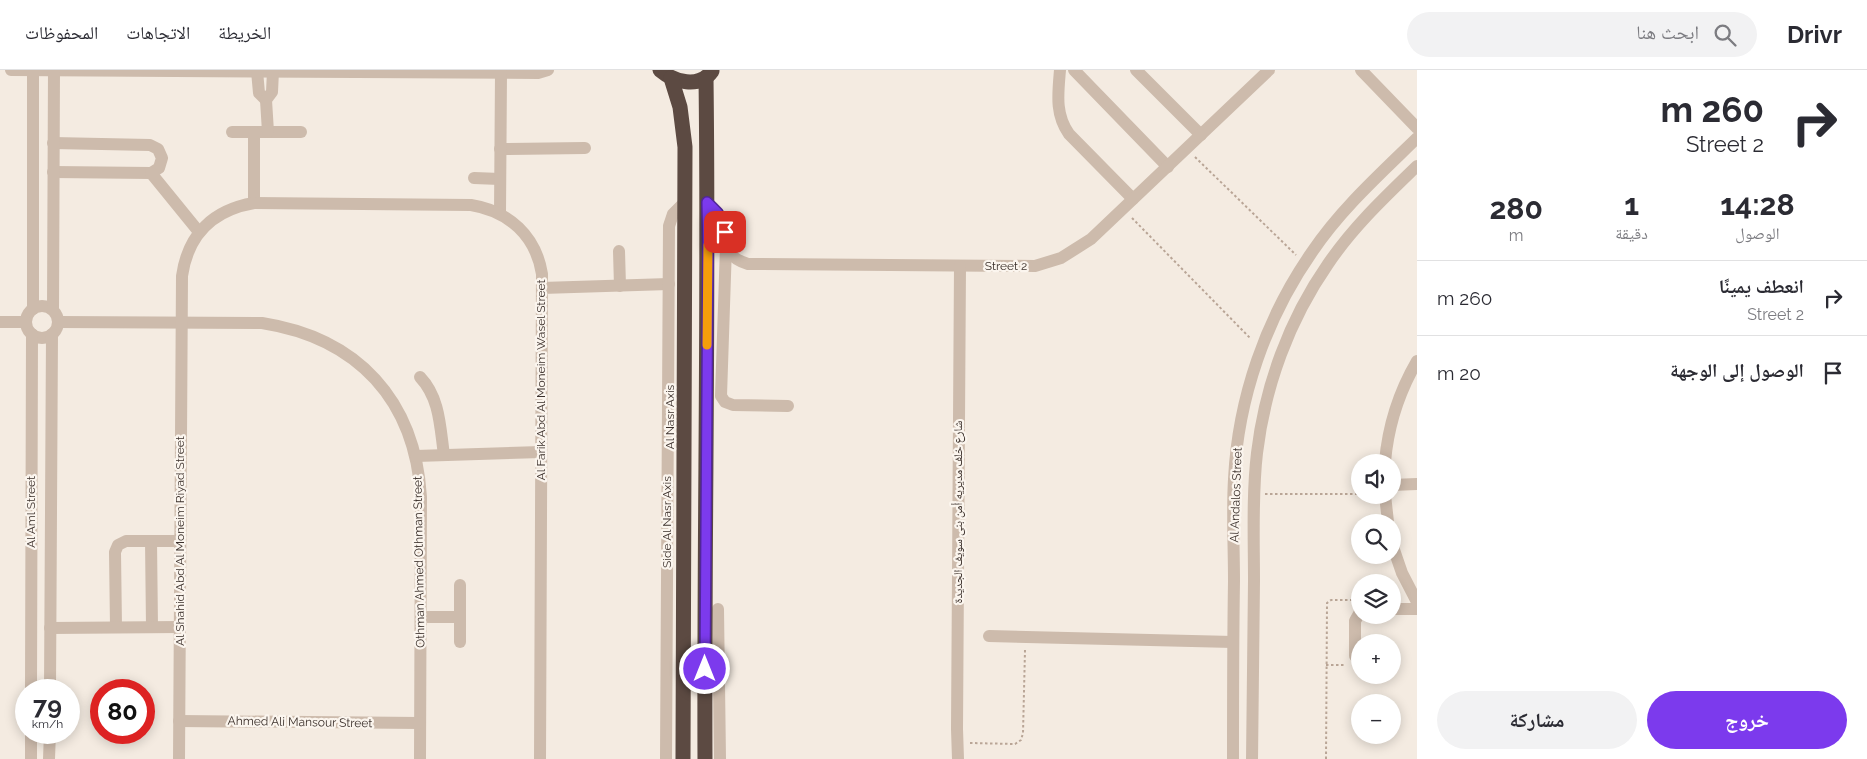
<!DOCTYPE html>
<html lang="ar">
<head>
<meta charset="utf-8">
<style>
  body { margin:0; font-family:Raleway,"Noto Naskh Arabic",sans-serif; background:#f2f2f3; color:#2b2b33; direction:rtl; height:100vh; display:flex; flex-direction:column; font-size:19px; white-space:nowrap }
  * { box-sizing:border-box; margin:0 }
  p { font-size:16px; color:#7c7c81 }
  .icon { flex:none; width:28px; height:28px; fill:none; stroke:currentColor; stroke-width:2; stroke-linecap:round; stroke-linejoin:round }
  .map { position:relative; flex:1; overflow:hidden; direction:ltr }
  .drawer { display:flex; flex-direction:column; background:#fff; width:450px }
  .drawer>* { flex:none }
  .guide { background:#fff; color:#2b2b33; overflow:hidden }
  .controls { position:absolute; left:1351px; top:384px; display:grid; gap:10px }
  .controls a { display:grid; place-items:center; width:50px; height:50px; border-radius:50%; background:#fff; box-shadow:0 2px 12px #0003; font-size:25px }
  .speed { position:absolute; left:15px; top:609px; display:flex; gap:10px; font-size:25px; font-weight:700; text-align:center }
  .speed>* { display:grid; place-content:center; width:65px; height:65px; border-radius:50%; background:#fff; box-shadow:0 2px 12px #0003; line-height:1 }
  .speed small { font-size:12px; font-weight:400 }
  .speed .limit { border:8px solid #d22; background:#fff; color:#111 }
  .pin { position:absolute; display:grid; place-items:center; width:42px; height:42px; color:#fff; margin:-21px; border-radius:10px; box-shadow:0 2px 8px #0006 }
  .me { position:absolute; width:55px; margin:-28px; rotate:0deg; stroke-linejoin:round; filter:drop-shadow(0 0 4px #0008) }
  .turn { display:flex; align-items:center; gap:18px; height:105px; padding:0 20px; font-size:22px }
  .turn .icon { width:65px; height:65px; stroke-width:2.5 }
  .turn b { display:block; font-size:35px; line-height:42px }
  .eta { display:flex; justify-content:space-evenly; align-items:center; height:85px; text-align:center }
  .eta b { font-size:30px; font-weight:700; line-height:35px }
  .cta { display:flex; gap:10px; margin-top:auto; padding:10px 20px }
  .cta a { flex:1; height:58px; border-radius:30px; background:#7c3aed; color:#fff; font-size:20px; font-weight:700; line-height:58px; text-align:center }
  .cta a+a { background:#f2f2f3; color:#2b2b33 }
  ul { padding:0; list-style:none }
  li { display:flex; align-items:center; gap:15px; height:75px; padding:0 20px; border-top:1px solid #e1e1e2 }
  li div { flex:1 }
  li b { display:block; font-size:19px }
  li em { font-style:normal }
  header { display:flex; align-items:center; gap:30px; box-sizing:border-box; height:70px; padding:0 25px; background:#fff; border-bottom:1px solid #e1e1e2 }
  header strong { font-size:24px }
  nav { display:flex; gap:28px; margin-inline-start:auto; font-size:18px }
  .search { width:350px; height:45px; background:#f2f2f3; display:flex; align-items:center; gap:12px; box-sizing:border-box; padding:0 18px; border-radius:28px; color:#7c7c81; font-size:19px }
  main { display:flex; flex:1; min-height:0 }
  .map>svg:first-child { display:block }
</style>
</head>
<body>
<header>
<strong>Drivr</strong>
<div class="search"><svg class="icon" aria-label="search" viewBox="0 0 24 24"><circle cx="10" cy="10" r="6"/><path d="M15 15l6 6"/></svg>ابحث هنا</div>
<nav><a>الخريطة</a><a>الاتجاهات</a><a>المحفوظات</a></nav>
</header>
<main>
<section class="drawer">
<div class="guide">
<div class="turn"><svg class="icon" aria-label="right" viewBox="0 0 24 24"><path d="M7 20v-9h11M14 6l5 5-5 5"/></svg><div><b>260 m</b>Street 2</div></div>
</div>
<div class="eta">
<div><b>14:28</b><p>الوصول</p></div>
<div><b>1</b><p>دقيقة</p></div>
<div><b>280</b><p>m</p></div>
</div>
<ul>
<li><svg class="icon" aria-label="right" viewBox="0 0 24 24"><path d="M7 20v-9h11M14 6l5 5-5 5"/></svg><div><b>انعطف يمينًا</b><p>Street 2</p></div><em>260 m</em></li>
<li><svg class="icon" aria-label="arrive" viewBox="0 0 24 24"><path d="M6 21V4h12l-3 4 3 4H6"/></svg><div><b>الوصول إلى الوجهة</b></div><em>20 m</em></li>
</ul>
<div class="cta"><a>خروج</a><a>مشاركة</a></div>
</section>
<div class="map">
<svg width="1417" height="689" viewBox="0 0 1417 689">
  <rect width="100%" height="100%" fill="#f4ebe1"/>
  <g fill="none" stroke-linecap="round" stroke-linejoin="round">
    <g stroke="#b9a596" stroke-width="2" stroke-dasharray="2.5 2.5" stroke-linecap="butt">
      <polyline points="1195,87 1296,185"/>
      <polyline points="1132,148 1251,269"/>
      <polyline points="1265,424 1360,424"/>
      <polyline points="1326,595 1346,595"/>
      <polyline points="970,673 1015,674 1021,670 1023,663 1025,580"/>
      <polyline points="1326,689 1327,533 1331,530 1358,530"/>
    </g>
    <g stroke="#cdbbac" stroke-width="12">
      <polyline points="11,0 538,3 548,0"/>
      <polyline points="33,0 33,239"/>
      <path d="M1060 0C1058 24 1055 44 1069 64L1133 129"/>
      <polyline points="1074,0 1168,97"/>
      <polyline points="1136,0 1201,65"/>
      <polyline points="1361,0 1417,58"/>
      <polyline points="257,1 259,23 266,30"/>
      <polyline points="232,62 301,62"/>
      <polyline points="254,62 254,133"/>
      <polyline points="268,62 266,30 272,22 273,1"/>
      <polyline points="500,79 585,78"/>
      <polyline points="53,102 151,103 159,98 162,88 158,79 150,75 53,73"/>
      <polyline points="151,103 199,162"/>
      <polyline points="474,108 500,109"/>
      <path d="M707 132C713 137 719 143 722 150 731 170 719 185 748 194L1035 196 1061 188 1091 169 1269 0"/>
      <polyline points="500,143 501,3"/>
      <polyline points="726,176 721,326 725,332 733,335 788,336"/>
      <polyline points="619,181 620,216"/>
      <polyline points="542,218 669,214"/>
      <circle cx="42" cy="252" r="16"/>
      <polyline points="53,240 54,0"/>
      <polyline points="0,252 26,252"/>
      <path d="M58 252 262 253C358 268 415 330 421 427L420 689"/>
      <path d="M420 307C440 328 440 357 444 385"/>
      <polyline points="416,386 541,382"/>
      <path d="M1385 392C1388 356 1399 322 1417 291"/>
      <polyline points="1392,415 1417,414"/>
      <polyline points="1385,425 1388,452"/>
      <polyline points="151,471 152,557"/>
      <polyline points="1392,474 1402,503 1417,532"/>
      <polyline points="718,539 720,689"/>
      <polyline points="1392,539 1417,539"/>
      <polyline points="421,547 460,547"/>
      <polyline points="116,557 115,482 118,475 126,471 180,471"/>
      <polyline points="50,558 180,557"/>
      <polyline points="989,566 1233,572"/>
      <polyline points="460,572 460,515"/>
      <polyline points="1355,586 1355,551 1360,542"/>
      <polyline points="31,620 32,264"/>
      <polyline points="50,620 52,264"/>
      <polyline points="179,651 420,653"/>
      <polyline points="31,689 31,662"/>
      <polyline points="49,689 50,662"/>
      <path d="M179 689 182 206C188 164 213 140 254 133L471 135C509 141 536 166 542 204L540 689"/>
      <polyline points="666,689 669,156 673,144 686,131"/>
      <polyline points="958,689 957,659 960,196"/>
      <path d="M1233 689C1233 630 1233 570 1234 511 1234 477 1232 442 1234 409 1238 328 1266 248 1312 182 1341 139 1380 104 1417 68"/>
      <path d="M1252 689C1253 630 1253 571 1254 511 1254 469 1252 425 1257 383 1265 316 1289 250 1328 194 1353 157 1385 127 1417 96"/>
    </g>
    <g stroke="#5c4a42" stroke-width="15">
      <path d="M660 0C674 12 699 19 712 1"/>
      <polyline points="671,8 680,37 685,77 683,689"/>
      <path d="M705 689C704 462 709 235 706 8"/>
    </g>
  </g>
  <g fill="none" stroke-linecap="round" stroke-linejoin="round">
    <g stroke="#51269a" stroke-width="12">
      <polyline id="route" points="705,599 708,185 707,132 718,143 725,162"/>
    </g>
    <use href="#route" stroke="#7c3aed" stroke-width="9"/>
    <polyline stroke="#f59e0b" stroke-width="9" points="707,275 708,175"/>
  </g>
  <g text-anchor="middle" stroke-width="4.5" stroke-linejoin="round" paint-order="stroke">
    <g font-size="12" fill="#3b302b" stroke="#fbf5ee">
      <text x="1006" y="200">Street 2</text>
      <text transform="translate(541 310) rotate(-90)" y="4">Al Farik Abd Al Moneim Wasel Street</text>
      <text transform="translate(670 347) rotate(-90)" y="4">Al Nasr Axis</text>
      <text transform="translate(1236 425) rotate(-88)" y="4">Al Andalos Street</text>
      <text transform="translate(31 442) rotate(-90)" y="4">Al Aml Street</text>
      <text transform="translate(958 442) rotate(-90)" y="4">شارع خلف مديريه أمن بنى سويف الجديدة</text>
      <text transform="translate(667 452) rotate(-90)" y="4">Side Al Nasr Axis</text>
      <text transform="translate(180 471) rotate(-90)" y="4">Al Shahid Abd Al Moneim Riyad Street</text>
      <text transform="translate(419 492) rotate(-91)" y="4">Othman Ahmed Othman Street</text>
      <text transform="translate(300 652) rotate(1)" y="4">Ahmed Ali Mansour Street</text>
    </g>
  </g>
</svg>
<div class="controls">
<a><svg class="icon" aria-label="sound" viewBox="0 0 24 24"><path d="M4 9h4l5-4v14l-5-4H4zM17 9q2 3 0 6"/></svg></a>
<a><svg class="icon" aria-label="search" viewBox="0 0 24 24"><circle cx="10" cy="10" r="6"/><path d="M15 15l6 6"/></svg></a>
<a><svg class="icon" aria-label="layers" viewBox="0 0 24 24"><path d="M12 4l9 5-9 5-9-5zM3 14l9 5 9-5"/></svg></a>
<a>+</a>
<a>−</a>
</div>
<div class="speed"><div>79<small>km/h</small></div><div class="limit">80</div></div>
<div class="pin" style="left:725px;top:162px;background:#d93025"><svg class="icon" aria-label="arrive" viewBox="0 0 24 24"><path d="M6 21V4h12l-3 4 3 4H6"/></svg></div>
<svg class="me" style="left:705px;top:599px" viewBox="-20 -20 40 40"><circle r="17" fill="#7c3aed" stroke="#fff" stroke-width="3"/><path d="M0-11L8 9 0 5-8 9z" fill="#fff"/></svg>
</div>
</main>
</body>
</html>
